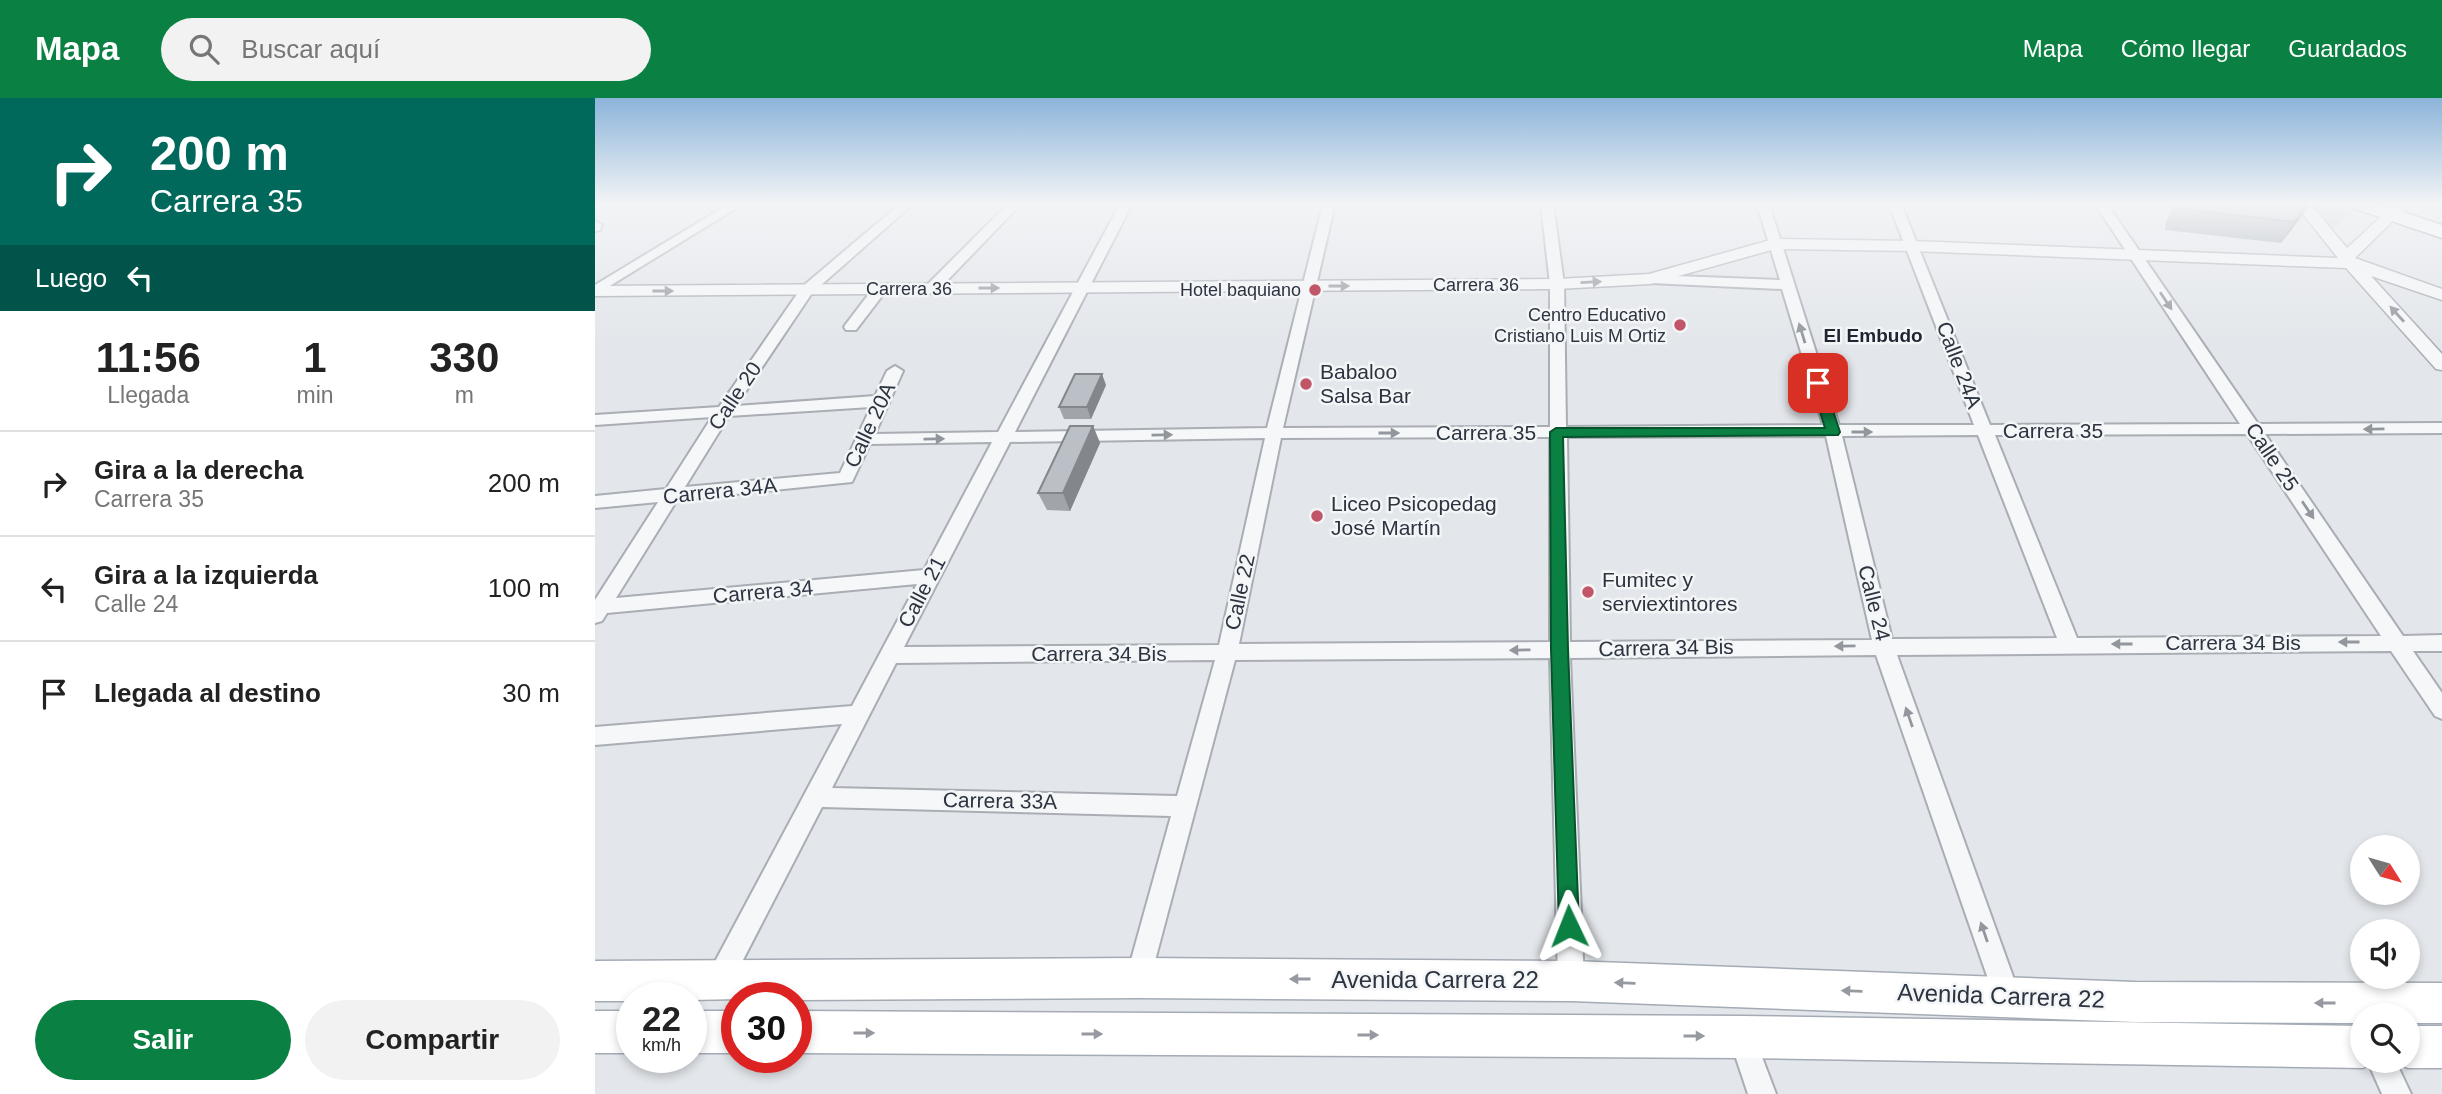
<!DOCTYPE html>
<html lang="es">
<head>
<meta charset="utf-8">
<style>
  body { margin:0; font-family:Helvetica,sans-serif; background:#f2f2f2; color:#222; height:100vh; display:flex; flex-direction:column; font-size:26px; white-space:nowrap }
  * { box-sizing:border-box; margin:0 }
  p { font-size:23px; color:#767676 }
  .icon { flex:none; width:38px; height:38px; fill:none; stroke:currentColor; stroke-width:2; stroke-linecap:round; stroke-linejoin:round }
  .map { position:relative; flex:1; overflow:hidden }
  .drawer { display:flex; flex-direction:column; background:#fff; width:595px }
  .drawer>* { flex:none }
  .hud { background:#00695c; color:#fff; overflow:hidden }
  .needle { width:46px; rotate:127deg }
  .buttons { position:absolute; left:1755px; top:737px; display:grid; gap:14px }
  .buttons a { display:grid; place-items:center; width:70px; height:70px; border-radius:50%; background:#fff; box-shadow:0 4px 10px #0003; font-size:35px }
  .speed { position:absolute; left:21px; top:884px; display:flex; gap:14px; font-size:35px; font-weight:700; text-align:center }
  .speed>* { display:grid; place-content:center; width:91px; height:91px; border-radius:50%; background:#fff; box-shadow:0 4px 10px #0003; line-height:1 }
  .speed small { font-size:18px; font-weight:400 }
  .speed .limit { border:10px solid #d22; background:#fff; color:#111 }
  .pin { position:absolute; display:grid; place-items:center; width:60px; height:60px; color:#fff; margin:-30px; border-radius:14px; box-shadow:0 4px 10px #0006 }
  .me { position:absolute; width:77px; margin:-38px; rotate:358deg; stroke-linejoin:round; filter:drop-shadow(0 0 5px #0008) }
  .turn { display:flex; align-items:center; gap:24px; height:147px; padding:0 35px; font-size:32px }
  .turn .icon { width:91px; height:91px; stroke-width:2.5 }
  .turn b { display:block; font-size:49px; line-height:60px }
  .then { display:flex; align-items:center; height:66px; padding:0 35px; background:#0003; gap:14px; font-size:26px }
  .eta { display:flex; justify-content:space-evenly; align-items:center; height:119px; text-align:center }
  .eta b { font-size:42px; font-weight:700; line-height:49px }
  .button { display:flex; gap:14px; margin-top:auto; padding:14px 35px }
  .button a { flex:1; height:80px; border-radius:42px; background:#0b8043; color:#fff; font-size:28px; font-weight:700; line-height:80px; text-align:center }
  .button a+a { background:#f2f2f2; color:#222 }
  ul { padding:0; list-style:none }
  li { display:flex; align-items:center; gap:21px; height:105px; padding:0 35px; border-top:2px solid #e0e0e0 }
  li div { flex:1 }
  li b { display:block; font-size:26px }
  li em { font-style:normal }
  header { display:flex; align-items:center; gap:42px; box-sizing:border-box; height:98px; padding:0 35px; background:#0b8043; color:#fff }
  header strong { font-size:33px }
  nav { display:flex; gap:38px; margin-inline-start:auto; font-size:24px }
  .search { width:490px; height:63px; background:#f2f2f2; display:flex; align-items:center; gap:18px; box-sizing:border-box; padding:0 24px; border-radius:38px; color:#767676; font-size:26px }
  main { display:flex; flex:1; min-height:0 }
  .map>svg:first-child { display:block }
</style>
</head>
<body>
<header>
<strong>Mapa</strong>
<div class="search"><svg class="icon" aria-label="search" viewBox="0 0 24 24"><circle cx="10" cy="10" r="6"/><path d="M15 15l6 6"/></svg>Buscar aquí</div>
<nav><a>Mapa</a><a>Cómo llegar</a><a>Guardados</a></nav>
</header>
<main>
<section class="drawer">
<div class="hud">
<div class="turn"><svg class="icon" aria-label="right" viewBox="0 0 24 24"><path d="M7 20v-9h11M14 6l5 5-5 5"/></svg><div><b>200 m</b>Carrera 35</div></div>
<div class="then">Luego<svg class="icon" aria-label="left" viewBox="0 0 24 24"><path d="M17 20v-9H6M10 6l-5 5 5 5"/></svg></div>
</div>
<div class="eta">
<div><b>11:56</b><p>Llegada</p></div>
<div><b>1</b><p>min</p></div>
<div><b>330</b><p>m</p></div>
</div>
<ul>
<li><svg class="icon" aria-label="right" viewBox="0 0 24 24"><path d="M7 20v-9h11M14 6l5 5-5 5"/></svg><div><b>Gira a la derecha</b><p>Carrera 35</p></div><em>200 m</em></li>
<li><svg class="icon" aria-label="left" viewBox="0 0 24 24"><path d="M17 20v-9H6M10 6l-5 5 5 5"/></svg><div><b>Gira a la izquierda</b><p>Calle 24</p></div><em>100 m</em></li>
<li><svg class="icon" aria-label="arrive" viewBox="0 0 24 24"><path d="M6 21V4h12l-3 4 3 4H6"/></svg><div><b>Llegada al destino</b></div><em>30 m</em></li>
</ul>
<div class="button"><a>Salir</a><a>Compartir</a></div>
</section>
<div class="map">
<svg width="1847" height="996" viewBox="0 0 1847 996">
  <rect width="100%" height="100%" fill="#e3e6ea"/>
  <polygon fill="#c9d3c5" points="1715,106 1736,106 1759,113 1737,132"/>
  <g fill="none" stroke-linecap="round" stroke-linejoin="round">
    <g stroke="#a9adb4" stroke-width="4">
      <g id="minor">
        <polygon points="134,106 148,106 0,197 0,187"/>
        <path d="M305 106H318L217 195 141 308 280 298 292 273 300 268 308 273 280 336 403 334 525 106H537L420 334 672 330 728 106H740L688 330 955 329V186L946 106H958L969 186 971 329 1228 327 1187 191 1055 185 1048 181 1055 177 1185 182 1162 106H1174L1244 327H1379L1294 106H1306L1395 327 1645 326 1500 106H1512L1663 326 1847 325V335L1670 336 1808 538 1847 537V553H1818L1847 595V621L1840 618 1796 553 1302 557 1425 898 1421 907 1412 911 1403 907 1399 898 1281 557 975 560 989 883 985 892 976 896 967 892 963 883 955 560 640 562 553 889 544 893 535 889 531 880 576 718 227 709 133 891 124 895 115 891 111 882 115 873 247 626 0 647V629L257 608 322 486 12 515 7 523 0 525V502L63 404 0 410V398L71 391 117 319 0 327V317L124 309 207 189ZM276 309 245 375 90 389 134 318ZM1652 336 1786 538 1482 540 1400 337ZM1383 337 1462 540 1297 541 1247 338ZM1231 338 1277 542 975 544 972 339ZM955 339V544L644 546 686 340ZM670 340 624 547 309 549 415 344ZM397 344 329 472 21 500 82 402 257 384 275 346ZM620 562 582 698 237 690 301 565Z"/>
        <polygon points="413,106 426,106 341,194 331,194 331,188"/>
        <polygon points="0,123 7,127 5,132 0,133"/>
        <polygon points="285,187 292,191 290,194 261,232 251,232 249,229 251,226 280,188"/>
        <polygon points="1147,926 1156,930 1181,996 1153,996 1134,939 1138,930"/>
        <polygon points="1772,962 1800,962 1816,996 1787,996"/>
      </g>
    </g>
    <g stroke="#a9adb4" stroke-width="3">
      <polygon id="tertiary" points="1700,106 1715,106 1752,150 1800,106 1815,106 1760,160 1847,191 1847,202 1776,178 1847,256 1847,272 1841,271 1751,170 1317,153 1180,151 1055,186 962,191 0,198 0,188 962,181 1054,176 1179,141 1317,143 1743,160"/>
    </g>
    <g stroke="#a4abb5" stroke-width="3">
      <g id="primary">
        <polygon points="544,860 976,863 1540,884 1847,885 1847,925 1813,925 1813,917 1768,917 1768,925 1540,924 976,903 544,900 201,902 201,900 96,902 96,900 37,900 37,903 0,903 0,863"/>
        <rect x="0" y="913" width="37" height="42"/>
        <rect x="96" y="913" width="46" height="42"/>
        <polygon points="201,913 1147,918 1768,928 1768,962 1783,962 1768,970 1147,960 201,955"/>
        <polygon points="1813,928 1847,928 1847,970 1813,970 1798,964 1813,962"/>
      </g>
    </g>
    <g stroke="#8c949f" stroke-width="3">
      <polygon id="trunk" points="1755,106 1784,106 1847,127 1847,140 1758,110"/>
    </g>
    <use href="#minor" fill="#f6f7f9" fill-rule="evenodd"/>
    <use href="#tertiary" fill="#f6f7f9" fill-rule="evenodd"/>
    <use href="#primary" fill="#fff" fill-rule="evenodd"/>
    <use href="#trunk" fill="#fff" fill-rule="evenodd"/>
  </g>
  <g fill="#a1a5aa">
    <polygon points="1579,106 1714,106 1704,122 1686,145 1570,132 1571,123"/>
    <polygon points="511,287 496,321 469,321 464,309"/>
    <polygon points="498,328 505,345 475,413 452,412 443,395"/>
  </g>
  <g fill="#83868b">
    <polygon points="1713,106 1704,122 1686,145 1699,124"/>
    <polygon points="507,276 511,287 496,321 492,309"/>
    <polygon points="498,328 505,345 475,413 468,395"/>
  </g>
  <g fill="#bbc0c6" stroke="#83868b" stroke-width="2">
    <polygon points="1581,106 1713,106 1699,124 1581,110"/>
    <polygon points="480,276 507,276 492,309 464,309"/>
    <polygon points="475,328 498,328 468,395 443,395"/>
  </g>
  <defs><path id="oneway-solid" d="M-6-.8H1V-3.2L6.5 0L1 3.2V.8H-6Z" transform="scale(1.75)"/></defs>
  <g fill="#92969d">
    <use href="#oneway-solid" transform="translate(996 184) rotate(-3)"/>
    <use href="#oneway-solid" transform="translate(744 188)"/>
    <use href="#oneway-solid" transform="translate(394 190)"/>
    <use href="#oneway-solid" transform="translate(68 193)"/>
    <use href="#oneway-solid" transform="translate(1571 203) rotate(56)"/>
    <use href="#oneway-solid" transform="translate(1802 216) rotate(-132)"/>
    <use href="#oneway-solid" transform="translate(1207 235) rotate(-107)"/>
    <use href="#oneway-solid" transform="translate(1779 331) rotate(179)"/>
    <use href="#oneway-solid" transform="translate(1267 334)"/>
    <use href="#oneway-solid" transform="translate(794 335)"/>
    <use href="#oneway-solid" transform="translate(567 337) rotate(-1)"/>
    <use href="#oneway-solid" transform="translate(339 341) rotate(-1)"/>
    <use href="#oneway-solid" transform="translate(1713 412) rotate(56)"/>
    <use href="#oneway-solid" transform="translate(1754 544) rotate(180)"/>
    <use href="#oneway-solid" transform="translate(1527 546) rotate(180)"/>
    <use href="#oneway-solid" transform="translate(1250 548) rotate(179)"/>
    <use href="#oneway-solid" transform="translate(925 552) rotate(179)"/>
    <use href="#oneway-solid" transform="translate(1314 619) rotate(-109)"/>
    <use href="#oneway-solid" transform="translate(1389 834) rotate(-109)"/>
  </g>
  <g fill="#969aa0">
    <use href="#oneway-solid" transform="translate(705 881) rotate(-180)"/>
    <use href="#oneway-solid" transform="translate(1030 885) rotate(-178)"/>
    <use href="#oneway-solid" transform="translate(1257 893) rotate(-178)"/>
    <use href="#oneway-solid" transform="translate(1730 905) rotate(180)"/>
    <use href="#oneway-solid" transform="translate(269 935)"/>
    <use href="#oneway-solid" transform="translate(497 936)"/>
    <use href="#oneway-solid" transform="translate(773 937)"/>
    <use href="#oneway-solid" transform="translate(1099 938)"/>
  </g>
  <linearGradient id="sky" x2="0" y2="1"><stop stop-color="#8cb4da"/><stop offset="0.43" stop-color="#f2f4f6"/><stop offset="1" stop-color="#f2f4f6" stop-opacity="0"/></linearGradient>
  <rect width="1847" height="245" fill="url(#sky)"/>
  <polygon fill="#0b8043" stroke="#07532c" stroke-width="2" points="1223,281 1229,285 1245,334 1243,337 968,339 973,551 984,828 981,835 974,837 967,835 964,828 956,551 955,334 961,330 1230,330 1216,285"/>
  <g fill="#c15668" stroke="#f3f5f7" stroke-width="2.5">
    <circle cx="720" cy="192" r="7"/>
    <circle cx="1085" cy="227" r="7"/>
    <circle cx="711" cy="286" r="7"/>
    <circle cx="722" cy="418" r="7"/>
    <circle cx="993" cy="494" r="7"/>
  </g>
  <g text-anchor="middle" stroke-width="5" stroke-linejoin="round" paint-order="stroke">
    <g font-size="18" fill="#2d3441" stroke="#f3f5f7">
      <text x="881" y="193">Carrera 36</text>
      <text x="314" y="197">Carrera 36</text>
    </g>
    <g font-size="18" fill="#2d3441" stroke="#f3f5f7" text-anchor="end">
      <text x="706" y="198">Hotel baquiano</text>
      <text x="1071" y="223">Centro Educativo<tspan x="1071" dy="21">Cristiano Luis M Ortiz</tspan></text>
    </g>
    <g font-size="19" font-weight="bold" fill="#1f2632" stroke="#f3f5f7">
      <text x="1278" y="244">El Embudo</text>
    </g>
    <g font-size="21" fill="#2d3441" stroke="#f3f5f7">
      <text transform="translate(1364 267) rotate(69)" y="7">Calle 24A</text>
      <text transform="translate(140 298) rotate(-56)" y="7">Calle 20</text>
      <text transform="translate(275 327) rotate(-65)" y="7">Calle 20A</text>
      <text x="1458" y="340">Carrera 35</text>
      <text x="891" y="342">Carrera 35</text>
      <text transform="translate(1677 359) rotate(56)" y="7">Calle 25</text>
      <text transform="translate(125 393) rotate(-6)" y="7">Carrera 34A</text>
      <text transform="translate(168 494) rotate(-5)" y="7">Carrera 34</text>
      <text transform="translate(327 494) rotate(-62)" y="7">Calle 21</text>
      <text transform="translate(645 494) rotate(-78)" y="7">Calle 22</text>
      <text transform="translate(1279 505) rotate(76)" y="7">Calle 24</text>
      <text x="1638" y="552">Carrera 34 Bis</text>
      <text transform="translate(1071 550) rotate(-1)" y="7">Carrera 34 Bis</text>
      <text x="504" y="563">Carrera 34 Bis</text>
      <text transform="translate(405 703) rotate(1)" y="7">Carrera 33A</text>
    </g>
    <g font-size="21" fill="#2d3441" stroke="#f3f5f7" text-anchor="start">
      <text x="725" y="281">Babaloo<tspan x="725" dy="24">Salsa Bar</tspan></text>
      <text x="736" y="413">Liceo Psicopedag<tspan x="736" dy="24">José Martín</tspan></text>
      <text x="1007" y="489">Fumitec y<tspan x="1007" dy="24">serviextintores</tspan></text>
    </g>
    <g font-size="24" fill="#2d3441" stroke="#f3f5f7">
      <text x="840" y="890">Avenida Carrera 22</text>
      <text transform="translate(1406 898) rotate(2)" y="8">Avenida Carrera 22</text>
    </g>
  </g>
</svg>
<div class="buttons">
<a><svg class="needle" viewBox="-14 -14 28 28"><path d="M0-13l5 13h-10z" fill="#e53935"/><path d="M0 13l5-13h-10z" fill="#767676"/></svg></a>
<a><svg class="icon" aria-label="sound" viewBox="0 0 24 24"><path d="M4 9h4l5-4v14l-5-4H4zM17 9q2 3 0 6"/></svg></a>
<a><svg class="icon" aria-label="search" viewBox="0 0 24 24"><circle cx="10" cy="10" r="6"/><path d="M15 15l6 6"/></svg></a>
</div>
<div class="speed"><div>22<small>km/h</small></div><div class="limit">30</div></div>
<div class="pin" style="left:1223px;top:285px;background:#d93025"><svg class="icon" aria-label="arrive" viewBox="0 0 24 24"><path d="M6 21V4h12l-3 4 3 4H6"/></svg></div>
<svg class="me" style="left:974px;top:828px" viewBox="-20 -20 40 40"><path d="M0-17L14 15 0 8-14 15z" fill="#0b8043" stroke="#fff" stroke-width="4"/></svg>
</div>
</main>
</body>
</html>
